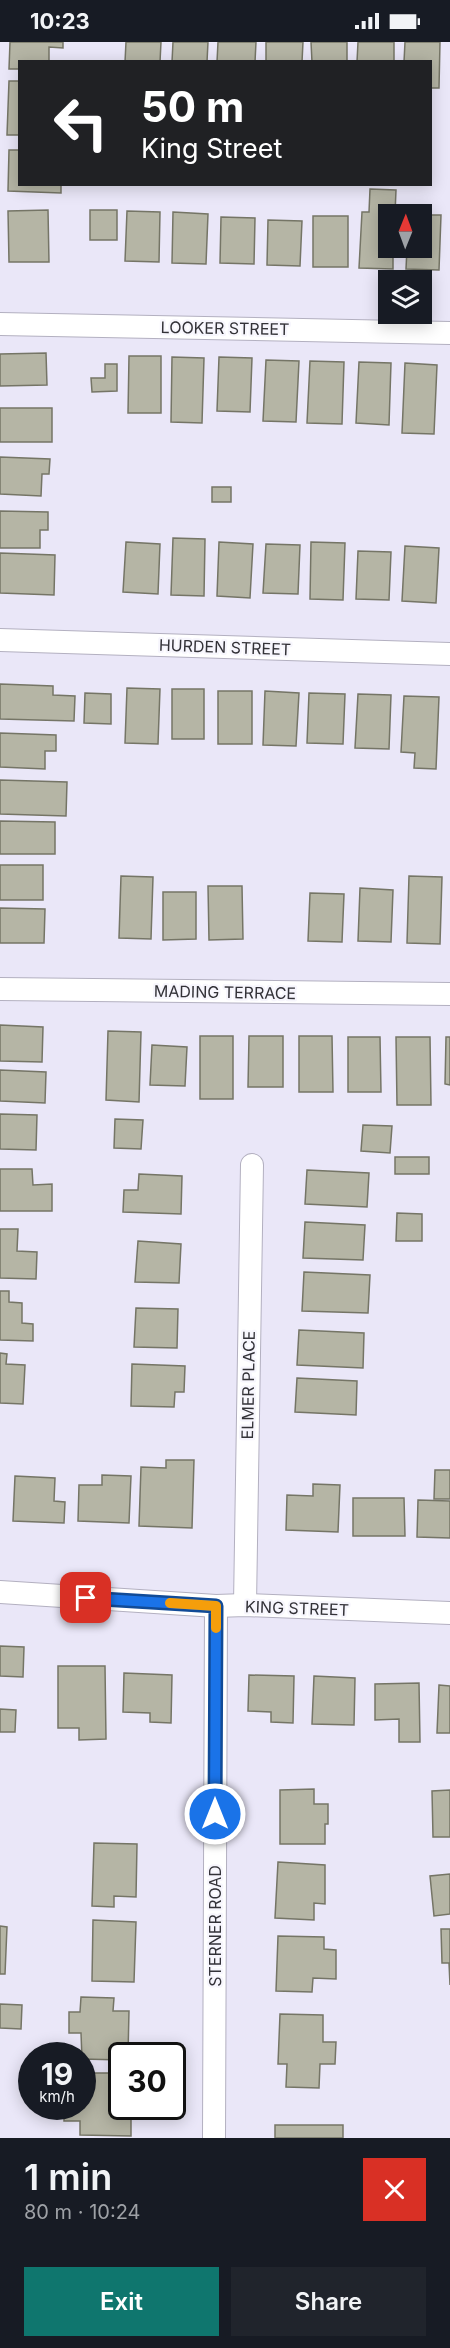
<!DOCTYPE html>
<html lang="en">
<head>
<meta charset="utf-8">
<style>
  body { margin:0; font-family:Inter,sans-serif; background:#20242c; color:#f1f3f6; height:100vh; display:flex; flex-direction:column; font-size:22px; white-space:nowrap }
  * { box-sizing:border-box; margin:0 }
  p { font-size:20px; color:#9ea1a6 }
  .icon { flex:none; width:33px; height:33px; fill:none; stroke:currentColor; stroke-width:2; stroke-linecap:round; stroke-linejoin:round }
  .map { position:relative; height:2096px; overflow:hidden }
  .drawer { display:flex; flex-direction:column; background:#171b24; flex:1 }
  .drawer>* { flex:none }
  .banner { position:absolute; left:18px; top:18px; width:414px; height:126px; border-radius:0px; box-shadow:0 3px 15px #0003; background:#202124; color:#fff; overflow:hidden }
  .needle { width:39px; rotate:1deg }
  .fabs { position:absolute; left:378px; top:162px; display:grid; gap:12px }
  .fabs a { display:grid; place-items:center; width:54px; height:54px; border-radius:0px; background:#171b24; box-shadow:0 3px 15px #0003; font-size:30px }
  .speed { position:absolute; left:18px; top:2000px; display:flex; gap:12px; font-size:30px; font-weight:700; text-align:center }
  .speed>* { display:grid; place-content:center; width:78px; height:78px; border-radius:50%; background:#171b24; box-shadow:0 3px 15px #0003; line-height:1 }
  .speed small { font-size:15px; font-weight:400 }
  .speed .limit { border:3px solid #111; border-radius:9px; background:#fff; color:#111 }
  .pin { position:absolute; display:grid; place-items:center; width:51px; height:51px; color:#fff; margin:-26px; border-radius:12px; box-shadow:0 3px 9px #0006 }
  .me { position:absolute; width:66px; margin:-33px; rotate:0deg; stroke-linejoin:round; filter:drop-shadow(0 0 4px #0008) }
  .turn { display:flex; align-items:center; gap:21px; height:126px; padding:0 24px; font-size:27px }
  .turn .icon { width:78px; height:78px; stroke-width:2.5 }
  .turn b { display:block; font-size:42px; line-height:51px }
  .round { display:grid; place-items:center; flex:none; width:63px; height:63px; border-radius:0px; background:#20242c }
  .overview { display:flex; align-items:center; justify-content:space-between; height:102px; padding:0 24px }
  h1 { font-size:36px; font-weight:600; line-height:45px }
  .button { display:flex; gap:12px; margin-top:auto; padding:12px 24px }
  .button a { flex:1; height:69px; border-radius:0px; background:#0f766e; color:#fff; font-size:24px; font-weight:600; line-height:69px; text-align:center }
  .button a+a { background:#20242c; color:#f1f3f6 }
  .status { display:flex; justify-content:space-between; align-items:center; height:42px; padding:0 30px; background:#171b24; direction:ltr }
  .status svg { height:16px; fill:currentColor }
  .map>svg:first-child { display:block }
</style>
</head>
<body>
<div class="status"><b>10:23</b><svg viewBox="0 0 49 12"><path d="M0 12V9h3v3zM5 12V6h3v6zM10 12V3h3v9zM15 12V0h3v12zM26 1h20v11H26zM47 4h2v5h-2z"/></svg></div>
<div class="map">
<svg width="450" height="2096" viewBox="0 0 450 2096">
  <rect width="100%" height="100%" fill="#eae7f8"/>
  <g fill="#b5b5a5" stroke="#757566" stroke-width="1.5">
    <polygon points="10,0 63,0 63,6 49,5 49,20 20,20 20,27 9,27"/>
    <polygon points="126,0 161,0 160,20 125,20"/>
    <polygon points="173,0 208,0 207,20 172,20"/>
    <polygon points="218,0 256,0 255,20 217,20"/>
    <polygon points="266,0 303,0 302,20 266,20"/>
    <polygon points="311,0 347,0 347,20 312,20"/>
    <polygon points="358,0 394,0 394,20 357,20"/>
    <polygon points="405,0 440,0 439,46 430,46 430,20 404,20"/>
    <polygon points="9,39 20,39 20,93 7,93"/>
    <polygon points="9,108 20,108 20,142 61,142 61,151 8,149"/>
    <polygon points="370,147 396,148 395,172 388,172 388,206 393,206 393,227 359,226 362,170 369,170"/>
    <polygon points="48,168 49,220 9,220 8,169"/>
    <rect x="90" y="168" width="27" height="30"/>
    <polygon points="127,169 160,170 159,220 125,219"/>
    <polygon points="173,170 208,172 206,222 172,221"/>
    <polygon points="422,173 441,173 439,228 406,227 407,206 422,206"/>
    <rect x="313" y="174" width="35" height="51"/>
    <polygon points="221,175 255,176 254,222 220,221"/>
    <polygon points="268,178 302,179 300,224 267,223"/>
    <polygon points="46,311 47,343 0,344 0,312"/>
    <polygon points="129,314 161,314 161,371 128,371"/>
    <polygon points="172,315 204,316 202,381 171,380"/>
    <polygon points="219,315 252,316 250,370 217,369"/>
    <polygon points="266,318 299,319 296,380 263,379"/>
    <polygon points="310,319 344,320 342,382 307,381"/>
    <polygon points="359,320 391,321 389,383 356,381"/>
    <polygon points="405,321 437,323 434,392 402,391"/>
    <polygon points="105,322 117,322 117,349 92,350 91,336 105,336"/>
    <rect x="0" y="366" width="52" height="34"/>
    <polygon points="0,415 50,417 49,432 42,432 41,454 0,452"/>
    <rect x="212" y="445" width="19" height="15"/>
    <polygon points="0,469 48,470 48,488 40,488 40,506 0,506"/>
    <polygon points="173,496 205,497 204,554 171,553"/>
    <polygon points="126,500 160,502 158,552 123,550"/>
    <polygon points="219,500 253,502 250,556 217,554"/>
    <polygon points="311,500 345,501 343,558 310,557"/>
    <polygon points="266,502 300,503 298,552 263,551"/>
    <polygon points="405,504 439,506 436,561 402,559"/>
    <polygon points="358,509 391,510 389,558 356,557"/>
    <polygon points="0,511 55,513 54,553 0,551"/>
    <polygon points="0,642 53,644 53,653 75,654 74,679 0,677"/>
    <polygon points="127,646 160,647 158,702 125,701"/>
    <rect x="172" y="647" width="32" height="50"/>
    <rect x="218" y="649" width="34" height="53"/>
    <polygon points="265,649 299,651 296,704 263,703"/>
    <polygon points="85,651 111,652 111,682 84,681"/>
    <polygon points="309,651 345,652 343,702 307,701"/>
    <polygon points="358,652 391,653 389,707 355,706"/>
    <polygon points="404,654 439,655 436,727 414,726 415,711 401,710"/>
    <polygon points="0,691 56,693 56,709 45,709 45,727 0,725"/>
    <polygon points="0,738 67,740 66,774 0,772"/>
    <polygon points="0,779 55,780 55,812 0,812"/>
    <rect x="0" y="823" width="43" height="35"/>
    <polygon points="121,834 153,835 151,897 119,896"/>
    <polygon points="409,834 442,835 440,902 407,901"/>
    <polygon points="208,844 242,844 243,897 209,898"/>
    <polygon points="360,846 393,848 391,900 358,899"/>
    <polygon points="163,850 196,850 196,897 163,898"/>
    <polygon points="310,851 344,852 342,900 308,899"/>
    <polygon points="0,866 45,867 44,901 0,901"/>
    <polygon points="0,983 43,985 42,1020 0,1019"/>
    <polygon points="108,989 141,990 139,1060 106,1058"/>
    <rect x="200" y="994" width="33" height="63"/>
    <polygon points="249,994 283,994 283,1045 248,1045"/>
    <polygon points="299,994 332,994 333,1050 299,1050"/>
    <polygon points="348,995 380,995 381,1050 348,1050"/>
    <polygon points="396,995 430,995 431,1063 397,1063"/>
    <polygon points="446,995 450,995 450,1043 445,1042"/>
    <polygon points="152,1003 187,1005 185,1044 150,1043"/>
    <polygon points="0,1028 46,1030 45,1061 0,1059"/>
    <polygon points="0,1072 37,1073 36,1108 0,1107"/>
    <polygon points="115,1077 143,1078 141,1107 114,1106"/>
    <polygon points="363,1083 392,1084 390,1111 361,1109"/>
    <rect x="395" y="1115" width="34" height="17"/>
    <polygon points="0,1127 32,1127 33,1143 52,1142 52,1169 0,1169"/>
    <polygon points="307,1128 369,1131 367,1165 305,1162"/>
    <polygon points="139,1132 182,1134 181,1172 123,1170 124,1148 138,1148"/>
    <polygon points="397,1171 422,1172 422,1199 396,1199"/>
    <polygon points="305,1180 365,1183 363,1218 303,1216"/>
    <polygon points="0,1187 18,1187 17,1209 37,1210 36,1237 0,1236"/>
    <polygon points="138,1199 181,1202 179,1241 135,1240"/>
    <polygon points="304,1230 370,1233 368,1271 302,1269"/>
    <polygon points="0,1249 9,1249 9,1260 22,1261 22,1281 33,1282 33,1299 0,1298"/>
    <polygon points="136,1266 178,1267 177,1306 134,1305"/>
    <polygon points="299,1288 364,1291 363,1326 297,1323"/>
    <polygon points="0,1311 7,1312 6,1322 25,1323 23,1362 0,1361"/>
    <polygon points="132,1322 185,1324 184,1350 175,1350 174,1365 131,1364"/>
    <polygon points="297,1336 357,1339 356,1373 295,1370"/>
    <polygon points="166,1418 194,1418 192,1486 139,1484 141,1425 166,1426"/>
    <polygon points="435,1428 450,1428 450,1457 434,1457"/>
    <polygon points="102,1433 131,1434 129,1481 78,1479 79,1443 102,1443"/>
    <polygon points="15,1434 55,1436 54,1459 65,1460 64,1481 13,1479"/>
    <polygon points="313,1442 340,1443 338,1490 286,1488 287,1453 313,1454"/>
    <polygon points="353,1456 404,1456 405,1494 353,1494"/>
    <polygon points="418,1458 450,1459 450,1496 417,1495"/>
    <polygon points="0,1604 24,1605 23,1635 0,1634"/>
    <polygon points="58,1624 105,1624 106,1697 79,1698 79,1686 58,1686"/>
    <polygon points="124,1631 172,1633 171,1681 150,1680 150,1671 123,1670"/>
    <polygon points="249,1633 294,1634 293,1681 271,1680 271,1670 248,1669"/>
    <polygon points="314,1634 355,1636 354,1683 312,1682"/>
    <polygon points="419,1641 420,1700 399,1700 399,1677 375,1678 375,1642"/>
    <polygon points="439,1643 450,1644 450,1691 437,1691"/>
    <polygon points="0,1667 16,1668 15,1690 0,1690"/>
    <polygon points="314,1747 314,1762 328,1762 328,1782 325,1782 325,1802 280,1802 280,1748"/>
    <polygon points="450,1748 450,1795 433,1795 432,1749"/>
    <polygon points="94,1801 137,1802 136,1855 114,1854 114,1865 92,1864"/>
    <polygon points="278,1820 325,1823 325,1862 314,1861 314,1878 275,1876"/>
    <polygon points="450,1832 450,1872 434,1874 430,1834"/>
    <polygon points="93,1878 136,1880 134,1940 92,1939"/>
    <polygon points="0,1884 7,1885 5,1932 0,1932"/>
    <polygon points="441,1887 450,1887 450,1943 449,1921 442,1921"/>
    <polygon points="278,1894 324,1895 324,1907 336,1908 336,1937 313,1936 312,1950 276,1949"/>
    <polygon points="81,1955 114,1956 113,1969 129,1969 128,2013 122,2013 122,2018 82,2017 81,1991 69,1991 69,1970 80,1970"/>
    <polygon points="0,1962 22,1963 21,1987 0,1986"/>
    <polygon points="280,1972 323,1973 323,2000 336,2000 335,2022 320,2022 319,2046 286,2045 287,2022 278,2022"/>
    <polygon points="82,2031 122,2031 122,2064 131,2064 131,2094 80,2093 80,2079 64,2079 64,2064 82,2064"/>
    <rect x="275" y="2083" width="68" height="13"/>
  </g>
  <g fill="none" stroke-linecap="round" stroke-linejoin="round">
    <g stroke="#b3b0c0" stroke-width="24">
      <g id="minor">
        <polyline points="0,282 450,291"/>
        <polyline points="0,598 450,612"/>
        <polyline points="0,947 450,952"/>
        <polyline points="0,1550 216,1564 245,1563 450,1571"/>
        <polyline points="245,1563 252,1123"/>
        <polyline points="214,2096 216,1564"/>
      </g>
    </g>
    <use href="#minor" stroke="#fff" stroke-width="22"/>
  </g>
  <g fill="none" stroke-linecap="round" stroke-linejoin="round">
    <g stroke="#114b97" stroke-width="15">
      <polyline id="route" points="86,1556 216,1564 215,1772"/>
    </g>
    <use href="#route" stroke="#1a73e8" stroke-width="10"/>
    <polyline stroke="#f59e0b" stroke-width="10" points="170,1561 216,1564 216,1586"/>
  </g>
  <g text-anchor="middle" stroke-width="4.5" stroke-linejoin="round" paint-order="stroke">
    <g font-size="16" fill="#333238" stroke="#f7f6fd">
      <text transform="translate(225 286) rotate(1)" y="6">LOOKER STREET</text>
      <text transform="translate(225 605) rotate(2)" y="6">HURDEN STREET</text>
      <text transform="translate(225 950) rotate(1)" y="6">MADING TERRACE</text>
      <text transform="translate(248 1343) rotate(-89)" y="6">ELMER PLACE</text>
      <text transform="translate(297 1566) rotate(2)" y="6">KING STREET</text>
      <text transform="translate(215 1884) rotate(-90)" y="6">STERNER ROAD</text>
    </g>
  </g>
</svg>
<div class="fabs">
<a><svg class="needle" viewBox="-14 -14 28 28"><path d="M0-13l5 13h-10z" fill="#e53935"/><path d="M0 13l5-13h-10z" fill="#9ea1a6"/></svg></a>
<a><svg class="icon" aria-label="layers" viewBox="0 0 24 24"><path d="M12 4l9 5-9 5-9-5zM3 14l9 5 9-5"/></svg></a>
</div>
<div class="speed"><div>19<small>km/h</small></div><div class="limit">30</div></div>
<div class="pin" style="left:86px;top:1556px;background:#d93025"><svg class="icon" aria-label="arrive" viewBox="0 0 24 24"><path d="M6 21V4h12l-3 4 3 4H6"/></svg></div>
<svg class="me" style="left:215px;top:1772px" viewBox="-20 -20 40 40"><circle r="17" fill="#1a73e8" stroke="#fff" stroke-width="3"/><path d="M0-11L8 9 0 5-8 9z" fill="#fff"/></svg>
<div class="banner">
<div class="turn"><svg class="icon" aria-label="left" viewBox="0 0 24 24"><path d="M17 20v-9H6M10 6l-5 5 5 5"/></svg><div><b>50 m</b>King Street</div></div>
</div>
</div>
<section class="drawer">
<div class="overview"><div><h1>1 min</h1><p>80 m · 10:24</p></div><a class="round" style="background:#d93025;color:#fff"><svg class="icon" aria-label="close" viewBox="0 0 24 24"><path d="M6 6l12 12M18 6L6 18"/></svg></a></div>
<div class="button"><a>Exit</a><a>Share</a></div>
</section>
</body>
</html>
